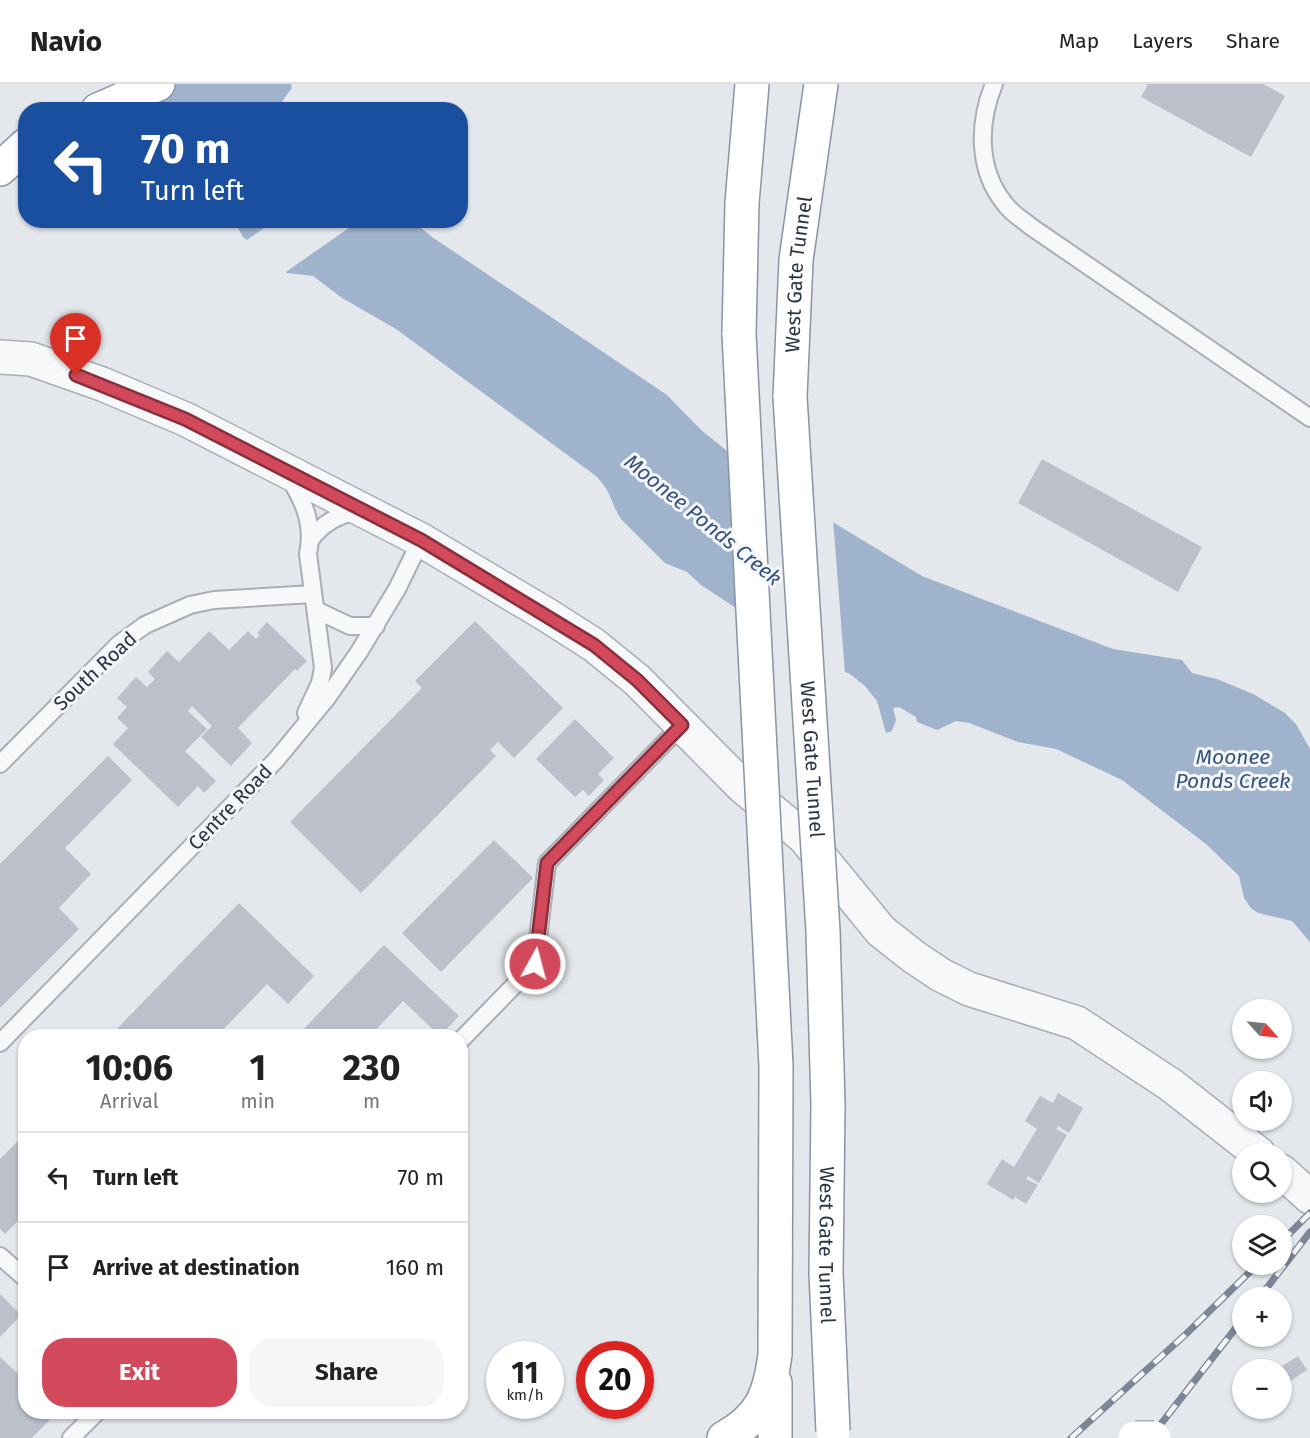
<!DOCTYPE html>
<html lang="en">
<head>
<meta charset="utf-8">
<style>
  body { margin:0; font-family:"Fira Sans",sans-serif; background:#f6f6f6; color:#222; height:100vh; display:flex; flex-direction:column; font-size:22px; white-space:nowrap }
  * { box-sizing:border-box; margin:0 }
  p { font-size:20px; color:#767676 }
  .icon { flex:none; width:33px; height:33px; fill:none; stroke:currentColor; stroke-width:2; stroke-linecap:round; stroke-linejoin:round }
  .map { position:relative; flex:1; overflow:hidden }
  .panel { position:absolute; left:18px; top:945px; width:450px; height:390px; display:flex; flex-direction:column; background:#fff; border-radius:24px; box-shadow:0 2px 4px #0004 }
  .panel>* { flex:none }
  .hud { position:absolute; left:18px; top:18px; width:450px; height:126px; border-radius:24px; box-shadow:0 2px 4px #0004; background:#1a4fa0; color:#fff; overflow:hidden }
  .needle { width:39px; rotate:117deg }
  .tools { position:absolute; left:1232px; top:915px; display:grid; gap:12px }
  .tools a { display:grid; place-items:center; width:60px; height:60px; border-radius:50%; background:#fff; box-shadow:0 2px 4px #0004; font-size:30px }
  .speed { position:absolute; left:486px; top:1257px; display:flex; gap:12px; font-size:30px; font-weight:700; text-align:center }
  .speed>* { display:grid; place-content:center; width:78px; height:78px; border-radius:50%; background:#fff; box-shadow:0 2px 4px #0004; line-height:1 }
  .speed small { font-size:15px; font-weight:400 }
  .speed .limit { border:9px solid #d22; background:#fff; color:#111 }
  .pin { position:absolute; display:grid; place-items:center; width:51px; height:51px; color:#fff; margin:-62px -26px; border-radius:50% 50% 50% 0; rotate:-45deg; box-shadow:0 0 6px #0007 }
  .pin .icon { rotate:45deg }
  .me { position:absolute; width:66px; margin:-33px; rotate:7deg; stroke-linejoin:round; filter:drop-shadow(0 0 4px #0008) }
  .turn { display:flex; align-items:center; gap:21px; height:126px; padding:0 24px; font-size:27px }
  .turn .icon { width:78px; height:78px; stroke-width:2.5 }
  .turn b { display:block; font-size:42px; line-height:51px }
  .eta { display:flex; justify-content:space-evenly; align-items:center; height:102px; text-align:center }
  .eta b { font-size:36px; font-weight:700; line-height:42px }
  .button { display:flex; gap:12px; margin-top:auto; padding:12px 24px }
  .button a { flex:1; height:69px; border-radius:24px; background:#d1495b; color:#fff; font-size:24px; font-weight:700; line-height:69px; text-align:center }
  .button a+a { background:#f6f6f6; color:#222 }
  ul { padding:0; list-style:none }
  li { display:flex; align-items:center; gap:18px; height:90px; padding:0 24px; border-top:2px solid #e0e0e0 }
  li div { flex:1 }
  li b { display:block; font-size:22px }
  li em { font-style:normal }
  header { display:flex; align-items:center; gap:36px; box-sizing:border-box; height:84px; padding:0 30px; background:#fff; border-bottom:2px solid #e0e0e0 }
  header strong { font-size:28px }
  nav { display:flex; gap:33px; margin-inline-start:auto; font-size:21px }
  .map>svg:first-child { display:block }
</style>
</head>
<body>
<header>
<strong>Navio</strong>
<nav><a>Map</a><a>Layers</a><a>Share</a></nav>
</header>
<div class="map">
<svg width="1310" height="1354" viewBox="0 0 1310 1354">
  <rect width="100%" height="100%" fill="#e4e7ec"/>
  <g fill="#9fb4cc">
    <polygon points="145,0 291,0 292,4 283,16 281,25 151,26"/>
    <path d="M234 137H413L432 153 667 311 701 346 736 374 816 428 922 492 1113 565 1182 576 1192 589 1217 595 1253 610 1285 629 1296 640 1310 665V858L1292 837 1258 829 1251 824 1244 814 1239 792 1206 760 1122 696 1056 665 1018 658 969 639 956 637 937 646 917 638 916 633 899 623 893 624 896 636 892 647 886 649 877 617 865 602 850 590 809 572 701 501 687 488 665 479 621 435C610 418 613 410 596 392L396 245 342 214 313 192 287 189 243 153Z"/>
  </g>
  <g fill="#e4e7ec">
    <polygon points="274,137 274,136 359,137 283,190 244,158"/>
    <polygon points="738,371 833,435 845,590 807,574 739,529"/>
  </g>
  <g fill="#bbc0ca">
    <polygon points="1148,0 1263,0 1285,12 1251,73 1141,13"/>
    <polygon points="1042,375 1202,463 1178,508 1018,419"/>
    <polygon points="475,537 563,624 514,674 498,658 490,666 496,672 361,809 290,738 422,604 415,597"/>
    <polygon points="267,538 307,577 297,587 295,585 238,644 252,659 231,682 201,653 212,642 192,622 188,627 207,645 185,667 216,697 204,709 198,702 178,723 113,660 128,644 117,634 127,623 117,614 136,593 147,603 155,595 148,588 167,567 179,578 209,547 229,566 248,547 256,555 260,551 257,549"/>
    <polygon points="575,635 614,674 598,690 604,696 589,712 583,706 575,713 536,675"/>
    <polygon points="108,672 132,696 65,764 91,790 59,824 79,845 0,924 0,780"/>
    <polygon points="494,756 533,794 441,888 402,849"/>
    <polygon points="239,819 314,892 288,920 267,900 217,952 110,952"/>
    <polygon points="384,861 459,932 440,952 403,917 370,952 297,952"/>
    <polygon points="1058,1009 1083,1024 1069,1049 1058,1042 1056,1045 1067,1051 1039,1099 1028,1092 1026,1095 1038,1101 1026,1120 1015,1113 1013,1116 987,1100 1002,1075 1014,1083 1037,1045 1025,1037 1040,1012 1053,1019"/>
    <polygon points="26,1049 26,1129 5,1150 0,1145 0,1075"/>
    <polygon points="0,1210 21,1231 0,1253"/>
    <polygon points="1298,1272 1307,1286 1286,1300 1283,1295 1281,1297 1281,1286 1276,1286"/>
    <polygon points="0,1273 26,1297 26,1328 57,1328 32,1354 0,1354"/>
  </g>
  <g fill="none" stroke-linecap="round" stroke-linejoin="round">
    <g stroke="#a9aeb7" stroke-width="20">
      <g id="service">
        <path d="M994 0C978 39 977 86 1005 120 1011 129 1022 135 1030 142L1310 334"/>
        <path d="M290 395C305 420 314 441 308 470L323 584 320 599 306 629"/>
        <path d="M311 455C323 439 338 430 358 428"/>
        <polyline points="316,526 350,542 376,542"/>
        <polyline points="0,680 119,560 145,541 190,521 214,516 313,510"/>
        <polyline points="460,957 535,880 547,779 682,641"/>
        <polyline points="0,959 276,676 327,614 359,568 397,505 421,456"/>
        <polyline points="0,1172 26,1195"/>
        <polyline points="71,1354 97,1328"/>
      </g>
    </g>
    <g stroke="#a9aeb7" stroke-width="36">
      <g id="minor">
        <polyline points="0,273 31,275 102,300 185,335 421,456 547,531 594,561 637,596 743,703 804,753 881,847 914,873 941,891 969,905 1077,939 1171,1001 1259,1070"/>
        <polyline points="1281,1087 1310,1113"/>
      </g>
    </g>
    <g stroke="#8b94a3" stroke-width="36">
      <g id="trunk">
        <polyline points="739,250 742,119 752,0"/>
        <path id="s1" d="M790 313 796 176 821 0"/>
        <path d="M724 1354C761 1334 770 1311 775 1270"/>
        <polyline points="775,1354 775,1299"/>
      </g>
    </g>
    <g stroke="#8b94a3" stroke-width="36">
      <g id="motorway">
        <polyline points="98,26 158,0"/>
        <polyline points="0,85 26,61"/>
      </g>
    </g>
    <use href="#service" stroke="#f7f8fa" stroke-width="16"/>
    <use href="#minor" stroke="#f7f8fa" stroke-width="33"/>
    <use href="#trunk" stroke="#fff" stroke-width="33"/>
    <use href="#motorway" stroke="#fff" stroke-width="33"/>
    <g stroke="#7d8696" stroke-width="7">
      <g id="rail">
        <polyline points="1281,1158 1310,1129"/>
        <polyline points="1259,1214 1310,1148"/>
        <polyline points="1071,1354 1185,1251 1258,1180"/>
        <polyline points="1150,1354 1242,1236"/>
      </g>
    </g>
    <use href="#rail" stroke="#f4f6f9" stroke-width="4.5" stroke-dasharray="14" stroke-linecap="butt"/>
    <g stroke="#a3abb8" stroke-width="36" stroke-linecap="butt">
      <polyline id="primary-bridge" points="1135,1354 1154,1354"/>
    </g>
    <g stroke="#8b94a3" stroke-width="36" stroke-linecap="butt">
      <g id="trunk-bridge">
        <polyline points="739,250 776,982 775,1270"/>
        <path id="s2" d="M790 313 823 847 828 1020 826 1189 833 1347"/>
      </g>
    </g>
    <use href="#primary-bridge" stroke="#fff" stroke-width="33"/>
    <use href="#trunk-bridge" stroke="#fff" stroke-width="33"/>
  </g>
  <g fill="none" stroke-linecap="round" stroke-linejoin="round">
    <g stroke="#882f3b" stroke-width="15">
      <polyline id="route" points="76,291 185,335 421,456 594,561 637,596 682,641 547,779 535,880"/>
    </g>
    <use href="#route" stroke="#d1495b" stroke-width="10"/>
  </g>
  <g text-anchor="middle" stroke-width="6" stroke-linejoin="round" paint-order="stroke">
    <g font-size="20" fill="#2b3445" stroke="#f4f6f9">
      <text dy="7" stroke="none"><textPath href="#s1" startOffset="123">West Gate Tunnel</textPath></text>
      <text transform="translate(95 587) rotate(-43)" y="7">South Road</text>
      <text dy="7" stroke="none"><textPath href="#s2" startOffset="363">West Gate Tunnel</textPath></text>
      <text transform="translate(230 723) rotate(-46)" y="7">Centre Road</text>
      <text dy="7" stroke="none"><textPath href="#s2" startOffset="849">West Gate Tunnel</textPath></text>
    </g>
    <g font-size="21" font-style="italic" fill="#34527a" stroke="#f4f6f9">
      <text transform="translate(703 436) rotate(39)" y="7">Moonee Ponds Creek</text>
      <text x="1233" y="680">Moonee<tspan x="1233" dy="24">Ponds Creek</tspan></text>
    </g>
  </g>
</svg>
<div class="tools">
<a><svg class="needle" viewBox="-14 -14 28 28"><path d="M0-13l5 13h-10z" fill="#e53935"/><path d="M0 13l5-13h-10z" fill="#767676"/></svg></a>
<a><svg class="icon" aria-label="sound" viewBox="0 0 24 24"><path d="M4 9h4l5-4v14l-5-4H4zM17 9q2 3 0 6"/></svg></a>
<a><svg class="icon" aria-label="search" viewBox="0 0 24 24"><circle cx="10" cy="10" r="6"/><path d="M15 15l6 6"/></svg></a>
<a><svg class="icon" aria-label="layers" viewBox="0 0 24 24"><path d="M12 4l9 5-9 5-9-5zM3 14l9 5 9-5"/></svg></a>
<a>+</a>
<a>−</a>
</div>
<div class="speed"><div>11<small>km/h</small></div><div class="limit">20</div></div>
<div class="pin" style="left:76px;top:291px;background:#d93025"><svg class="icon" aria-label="arrive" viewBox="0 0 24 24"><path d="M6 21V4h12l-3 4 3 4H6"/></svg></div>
<svg class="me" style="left:535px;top:880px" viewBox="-20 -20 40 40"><circle r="17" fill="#d1495b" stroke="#fff" stroke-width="3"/><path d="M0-11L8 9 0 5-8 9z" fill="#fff"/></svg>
<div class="hud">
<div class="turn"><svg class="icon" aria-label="left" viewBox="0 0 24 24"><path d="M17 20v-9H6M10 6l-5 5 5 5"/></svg><div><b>70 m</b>Turn left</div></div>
</div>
<section class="panel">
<div class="eta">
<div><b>10:06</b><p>Arrival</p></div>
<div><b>1</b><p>min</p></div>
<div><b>230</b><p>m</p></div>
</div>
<ul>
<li><svg class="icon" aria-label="left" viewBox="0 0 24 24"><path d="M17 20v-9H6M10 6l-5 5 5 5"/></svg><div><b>Turn left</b></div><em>70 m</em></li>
<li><svg class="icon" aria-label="arrive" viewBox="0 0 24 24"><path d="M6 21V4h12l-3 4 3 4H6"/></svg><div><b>Arrive at destination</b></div><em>160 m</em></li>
</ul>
<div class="button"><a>Exit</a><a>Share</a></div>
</section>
</div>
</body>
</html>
